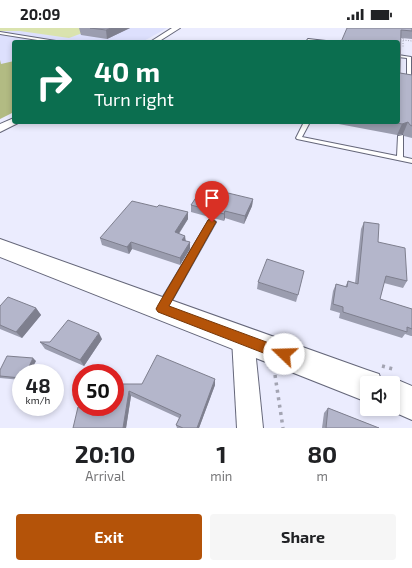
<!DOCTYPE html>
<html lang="en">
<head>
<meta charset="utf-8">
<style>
  body { margin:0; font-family:"Exo 2",sans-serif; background:#f6f6f6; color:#202124; height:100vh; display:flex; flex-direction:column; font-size:15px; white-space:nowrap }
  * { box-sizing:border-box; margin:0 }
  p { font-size:13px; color:#757577 }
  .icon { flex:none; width:22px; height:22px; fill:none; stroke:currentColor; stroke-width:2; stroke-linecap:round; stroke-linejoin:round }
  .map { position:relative; height:400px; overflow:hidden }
  .drawer { display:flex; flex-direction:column; background:#fff; flex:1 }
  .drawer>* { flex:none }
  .hud { position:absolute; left:12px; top:12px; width:388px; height:84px; border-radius:4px; box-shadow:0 2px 6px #0003; background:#0b6e4f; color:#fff; overflow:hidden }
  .buttons { position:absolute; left:360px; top:348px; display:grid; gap:8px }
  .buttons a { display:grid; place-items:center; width:40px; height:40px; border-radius:4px; background:#fff; box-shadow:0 2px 6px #0003; font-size:20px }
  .speed { position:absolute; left:12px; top:336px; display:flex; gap:8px; font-size:20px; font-weight:700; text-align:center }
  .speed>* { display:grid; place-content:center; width:52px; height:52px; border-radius:50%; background:#fff; box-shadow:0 2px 6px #0003; line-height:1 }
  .speed small { font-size:10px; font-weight:400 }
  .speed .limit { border:6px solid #d22; background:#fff; color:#111 }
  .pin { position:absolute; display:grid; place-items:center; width:34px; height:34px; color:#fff; margin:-41px -17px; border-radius:50% 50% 50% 0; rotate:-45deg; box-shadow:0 0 4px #0007 }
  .pin .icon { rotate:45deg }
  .me { position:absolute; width:44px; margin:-22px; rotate:291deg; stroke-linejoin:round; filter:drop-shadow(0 0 3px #0008) }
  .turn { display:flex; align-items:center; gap:14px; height:84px; padding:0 16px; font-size:18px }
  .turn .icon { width:52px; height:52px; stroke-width:2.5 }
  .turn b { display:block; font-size:28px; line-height:34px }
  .eta { display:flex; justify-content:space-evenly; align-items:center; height:68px; text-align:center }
  .eta b { font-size:24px; font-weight:700; line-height:28px }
  .primary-button { display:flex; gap:8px; margin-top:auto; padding:8px 16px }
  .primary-button a { flex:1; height:46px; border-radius:4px; background:#b45309; color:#fff; font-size:16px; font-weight:700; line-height:46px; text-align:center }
  .primary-button a+a { background:#f6f6f6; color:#202124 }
  .status { display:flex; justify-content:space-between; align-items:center; height:28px; padding:0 20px; background:#fff; direction:ltr }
  .status svg { height:11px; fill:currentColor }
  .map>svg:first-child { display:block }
</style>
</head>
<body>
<div class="status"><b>20:09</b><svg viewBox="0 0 49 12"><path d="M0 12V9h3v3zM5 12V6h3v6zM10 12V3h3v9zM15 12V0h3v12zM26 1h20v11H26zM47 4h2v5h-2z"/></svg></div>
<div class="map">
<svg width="412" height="400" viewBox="0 0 412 400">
  <rect width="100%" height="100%" fill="#ebecfe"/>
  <polygon fill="#dde0fd" points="0,0 167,0 142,14 14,14 14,84 0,91"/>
  <polygon fill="#dae3ae" points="0,0 96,0 69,10 20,3 0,3"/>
  <polygon fill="#b2bb83" points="0,32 1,36 14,33 14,84 0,91"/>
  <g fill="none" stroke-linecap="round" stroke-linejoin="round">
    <g stroke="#65677a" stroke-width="2">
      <g id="lane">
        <polygon points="0,4 56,13 58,14 50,14 0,6"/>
        <polygon points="308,11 326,13 328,14 306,14"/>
        <polygon points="398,27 411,29 411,54 398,52 398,50 407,51 407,30 398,29"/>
        <polygon points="304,94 310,94 302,109 397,128 398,108 403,107 403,129 412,131 412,135 297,111 296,110"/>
        <polygon points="212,191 216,194 166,283 162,284 158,283 157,280 158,277 209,192"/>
      </g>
    </g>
    <g stroke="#65677a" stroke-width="2">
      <g id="street">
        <polygon points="172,0 180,0 158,14 150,14"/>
        <polygon points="14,90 14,94 19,94 18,95 0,104 0,96"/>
        <polygon points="243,301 251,304 254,311 263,400 237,400 232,311 235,304"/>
      </g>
    </g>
    <g stroke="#65677a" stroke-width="2">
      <polygon id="secondary" points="0,211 367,342 379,346 382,355 393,350 412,358 412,392 387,381 393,381 393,355 367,355 367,374 0,229"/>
    </g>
    <g stroke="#a3a4b2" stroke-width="1" stroke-dasharray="1 1.5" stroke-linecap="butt">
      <polyline points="403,0 403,20"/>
      <polyline points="403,12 412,13"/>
    </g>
    <g stroke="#a3a4b2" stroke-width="3.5" stroke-dasharray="3 4.5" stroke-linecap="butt">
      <polyline points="382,338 393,341"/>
      <polyline points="275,347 283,400"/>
    </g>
    <use href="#lane" fill="#fff" fill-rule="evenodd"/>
    <use href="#street" fill="#fff" fill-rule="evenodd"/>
    <use href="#secondary" fill="#fff" fill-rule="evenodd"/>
  </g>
  <g fill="#9b9daf">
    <polygon points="79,0 130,0 107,11 81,7"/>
    <polygon points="347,0 412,0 412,11 401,10 400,45 412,47 412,110 404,108 403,106 397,107 328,94 398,94"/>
    <polygon points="253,171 252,178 244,196 225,190 224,193 191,184 191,177"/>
    <polygon points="157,179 188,184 188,191 179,206 185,208 185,213 190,221 180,237 132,221 129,226 102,217 100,210"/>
    <polygon points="364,194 407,253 403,260 384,255 380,271 412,281 412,308 411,308 405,306 402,310 339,290 340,285 330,282 333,263 336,256 345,259 348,253 355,255 361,201"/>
    <polygon points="258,254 298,267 296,274 257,261"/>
    <polygon points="0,278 36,280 41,287 22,310 0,301"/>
    <polygon points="102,311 84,338 45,321 40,314 50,314"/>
    <polygon points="36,333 21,345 21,352 0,350 0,342"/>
    <polygon points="115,356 142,356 215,357 199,400 177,400 176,397 179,390 131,368 126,400 73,400 100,380"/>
    <polygon points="328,380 379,400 322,400 324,385"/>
  </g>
  <g fill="#7e7f8e">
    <polygon points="111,0 130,0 107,11 106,2"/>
    <polygon points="408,94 403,106 397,107 402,96"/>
    <polygon points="253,171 252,178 244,196 245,188"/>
    <polygon points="225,183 225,190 224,193 224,186"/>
    <polygon points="188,184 188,191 175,211 175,204"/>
    <polygon points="185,208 186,214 182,212"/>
    <polygon points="131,214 132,221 129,226 127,219"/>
    <polygon points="190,214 190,221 180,237 180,230"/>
    <polygon points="36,280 41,287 22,310 16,304"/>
    <polygon points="99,305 102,311 84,338 80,332"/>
    <polygon points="33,330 36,333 30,345 26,345"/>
    <polygon points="215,351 215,357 199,400 197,400"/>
    <polygon points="129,363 131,368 126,400 123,400"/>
  </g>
  <g fill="#b4b6cb" stroke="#7e7f8e">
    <polygon points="90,0 111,0 106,2"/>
    <polygon points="347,0 412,0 412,3 401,2 400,45 412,47 412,98 410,97 408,94 402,96 392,94 398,94 398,14 341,14"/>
    <polygon points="320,13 333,14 319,14"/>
    <polygon points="203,159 253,171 245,188 225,183 224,186 191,177"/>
    <polygon points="132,173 157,179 159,177 188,184 175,204 185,208 182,212 190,214 180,230 131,214 127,219 100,210"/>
    <polygon points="364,194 379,196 378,214 405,220 407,253 386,248 380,271 412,281 412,301 407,299 407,304 343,284 343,279 333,276 336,256 347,259 348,253 358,256"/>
    <polygon points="267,231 304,243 298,267 258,254"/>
    <polygon points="8,269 36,280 16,304 0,297 0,278"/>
    <polygon points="68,292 99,305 80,332 40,314 50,314"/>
    <polygon points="157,327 215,351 197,400 183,400 176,397 181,387 129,363 123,400 73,400 78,379 100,380 100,379 115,379 115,356 142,356"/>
    <polygon points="7,328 33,330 26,345 21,345 21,350 0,348 0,342"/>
    <polygon points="328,380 379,400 326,400"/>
  </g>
  <polygon fill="#b45309" stroke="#753606" points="212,191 216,194 169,278 288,322 290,326 288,331 284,333 158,284 156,281 158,277 208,192"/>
</svg>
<div class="buttons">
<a><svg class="icon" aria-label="sound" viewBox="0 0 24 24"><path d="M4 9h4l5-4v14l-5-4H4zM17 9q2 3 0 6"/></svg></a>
</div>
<div class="speed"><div>48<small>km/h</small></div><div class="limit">50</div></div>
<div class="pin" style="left:212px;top:194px;background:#d93025"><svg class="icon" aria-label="arrive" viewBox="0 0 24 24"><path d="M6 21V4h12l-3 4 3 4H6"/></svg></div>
<svg class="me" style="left:284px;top:326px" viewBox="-20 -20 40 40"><circle r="19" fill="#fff"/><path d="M0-13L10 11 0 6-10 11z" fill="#b45309"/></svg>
<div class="hud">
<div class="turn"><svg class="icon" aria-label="right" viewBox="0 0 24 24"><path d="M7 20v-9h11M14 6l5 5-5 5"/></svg><div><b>40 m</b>Turn right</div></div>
</div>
</div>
<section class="drawer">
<div class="eta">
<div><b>20:10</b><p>Arrival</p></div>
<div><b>1</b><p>min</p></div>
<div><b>80</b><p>m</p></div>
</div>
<div class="primary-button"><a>Exit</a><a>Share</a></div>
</section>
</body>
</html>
